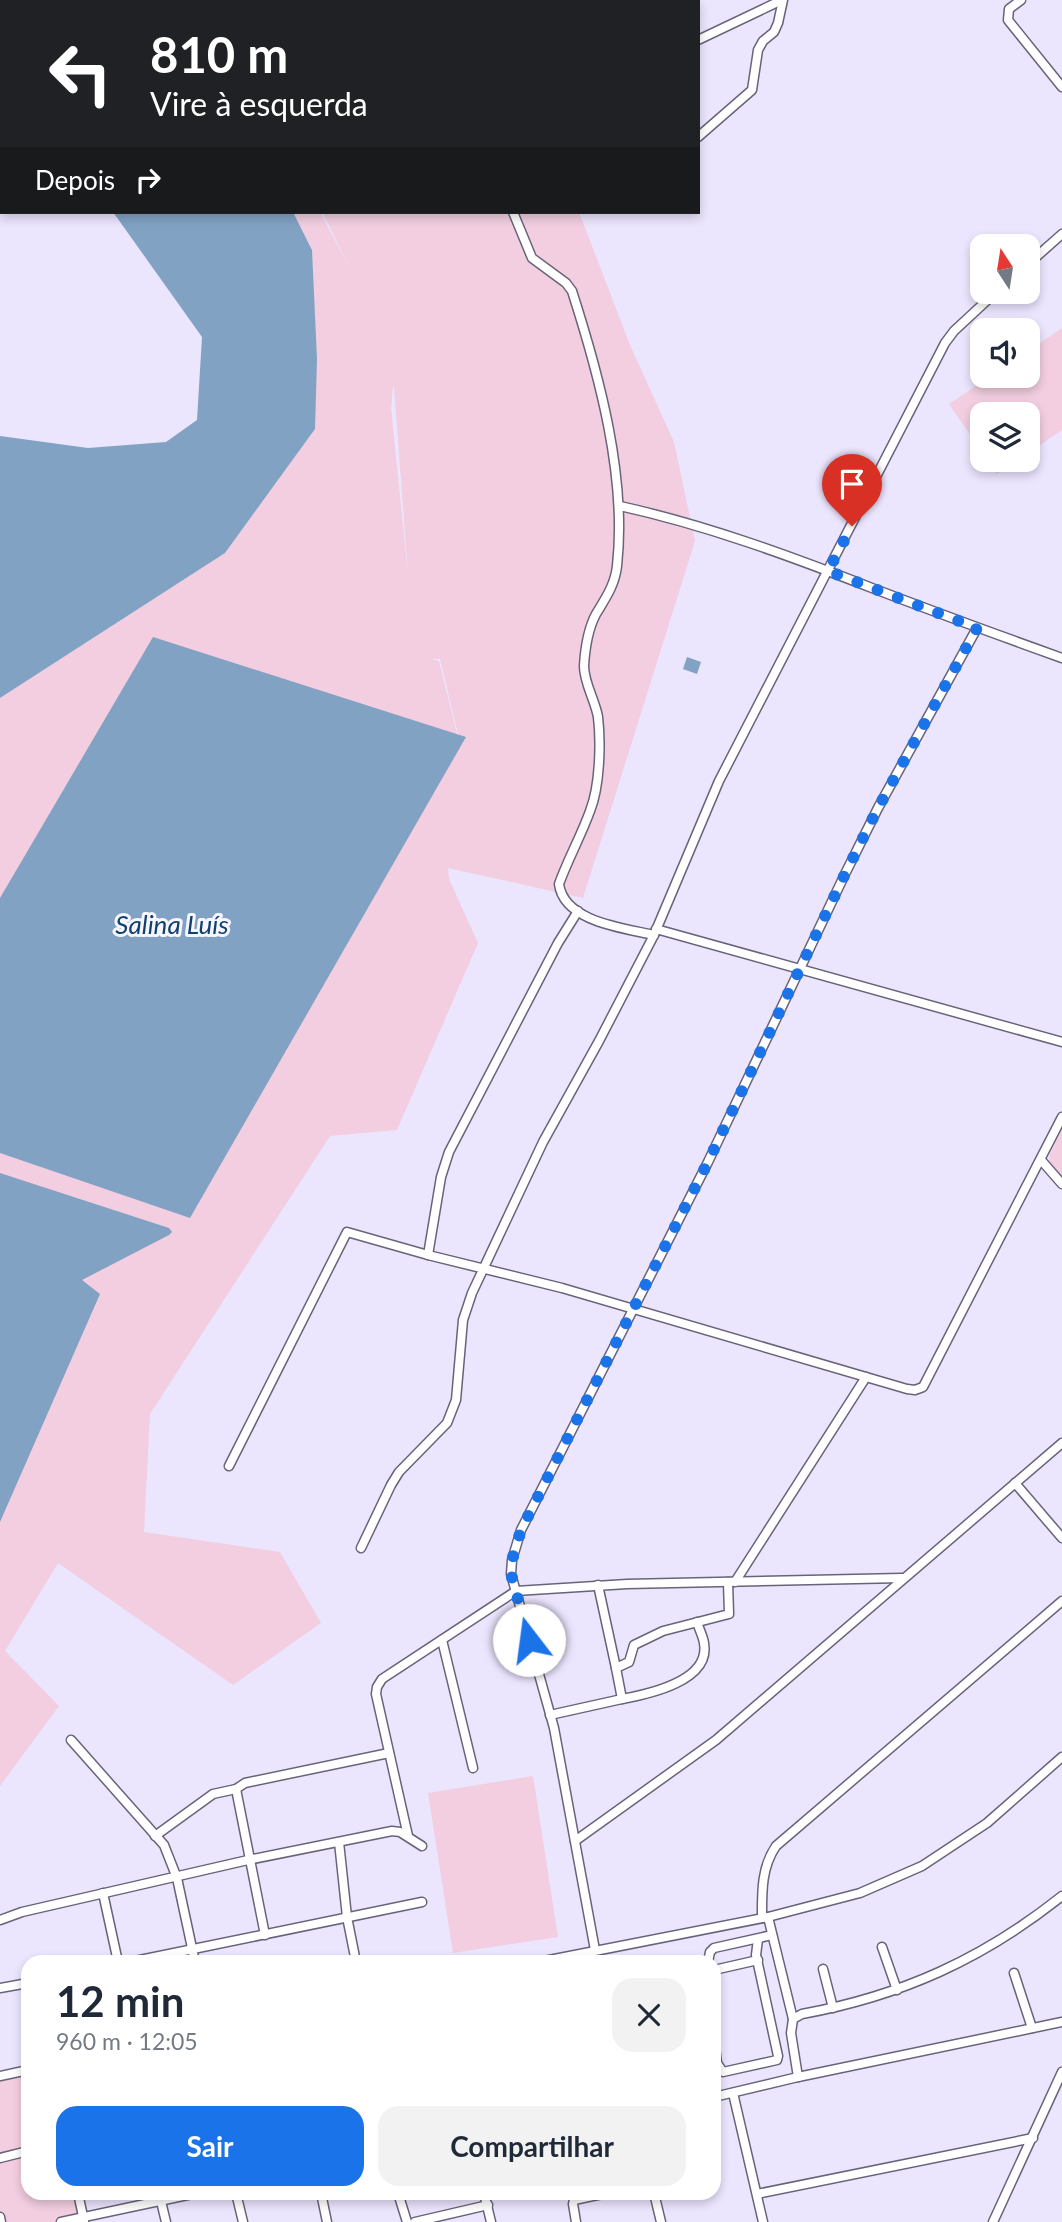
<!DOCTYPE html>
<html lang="pt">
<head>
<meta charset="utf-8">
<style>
  body { margin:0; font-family:Lato,sans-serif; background:#f2f2f3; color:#1f2937; height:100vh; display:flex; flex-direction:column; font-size:26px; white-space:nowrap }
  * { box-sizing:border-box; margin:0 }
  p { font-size:23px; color:#747a83 }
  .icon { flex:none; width:38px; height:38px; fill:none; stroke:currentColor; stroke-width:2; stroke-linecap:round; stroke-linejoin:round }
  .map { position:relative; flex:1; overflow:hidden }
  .sheet { position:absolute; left:21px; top:1955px; width:700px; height:245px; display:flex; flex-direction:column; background:#fff; border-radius:21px; box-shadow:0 4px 10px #0003 }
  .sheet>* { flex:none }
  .top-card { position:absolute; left:0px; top:0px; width:700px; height:214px; box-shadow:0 4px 10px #0003; background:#202124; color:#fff; overflow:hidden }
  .needle { width:46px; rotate:348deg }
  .tools { position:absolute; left:970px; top:234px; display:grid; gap:14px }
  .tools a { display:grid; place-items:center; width:70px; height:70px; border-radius:14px; background:#fff; box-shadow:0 4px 10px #0003; font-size:35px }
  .pin { position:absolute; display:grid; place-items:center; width:60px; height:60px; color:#fff; margin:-72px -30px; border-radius:50% 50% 50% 0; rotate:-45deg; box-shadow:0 0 7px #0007 }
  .pin .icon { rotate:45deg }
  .me { position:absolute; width:77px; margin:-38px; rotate:345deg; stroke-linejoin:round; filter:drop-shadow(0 0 5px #0008) }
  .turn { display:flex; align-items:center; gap:24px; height:147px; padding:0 35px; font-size:32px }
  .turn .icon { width:91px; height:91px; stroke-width:2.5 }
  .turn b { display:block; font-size:49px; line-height:60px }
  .then { display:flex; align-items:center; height:66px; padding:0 35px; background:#0003; gap:14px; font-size:26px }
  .round { display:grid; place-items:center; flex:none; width:74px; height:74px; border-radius:21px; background:#f2f2f3 }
  .summary { display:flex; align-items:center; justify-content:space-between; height:119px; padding:0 35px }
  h1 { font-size:42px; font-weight:700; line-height:52px }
  .button { display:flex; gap:14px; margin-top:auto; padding:14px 35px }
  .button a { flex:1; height:80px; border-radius:21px; background:#1a73e8; color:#fff; font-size:28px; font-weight:700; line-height:80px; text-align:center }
  .button a+a { background:#f2f2f3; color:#1f2937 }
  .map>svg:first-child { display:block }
</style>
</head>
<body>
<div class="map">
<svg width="1062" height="2222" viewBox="0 0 1062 2222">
  <rect width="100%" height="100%" fill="#ebe5fe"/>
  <g fill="#f2cee0" fill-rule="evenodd">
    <polygon points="160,0 312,0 313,2 162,2"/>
    <path d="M293 212H320L352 272 322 212H579L630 345 674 442 695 541 583 898 448 868 449 879 478 943 397 1130 330 1136 150 1414 144 1532 280 1552 321 1623 233 1685 58 1563 5 1651 59 1706 0 1786V698L225 553 315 429 312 250ZM393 387H394L408 574 391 408ZM431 659H440L458 734 433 801 457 733 439 661Z"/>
    <polygon points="1062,328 1062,430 1027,454 1027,415 982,415 982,452 949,404 990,376 1027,376 1027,352"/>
    <polygon points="987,460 1017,460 997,474"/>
    <polygon points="1062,1129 1062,1176 1049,1161 1050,1154"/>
    <polygon points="533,1776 558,1937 453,1953 428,1793"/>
    <polygon points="28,2072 28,2193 79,2193 86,2222 0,2222 0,2079"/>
  </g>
  <g fill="#82a2c4">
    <polygon points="0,0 160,0 162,2 2,2 2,132 0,130"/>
    <polygon points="113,212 293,212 312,250 317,359 315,429 225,553 0,698 0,436 88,448 166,442 197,420 202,337"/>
    <polygon points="153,637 466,737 190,1218 0,1153 0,898"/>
    <polygon points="687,657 701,662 697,674 683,669"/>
    <polygon points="0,1173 169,1228 172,1232 169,1235 82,1280 100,1294 0,1522"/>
  </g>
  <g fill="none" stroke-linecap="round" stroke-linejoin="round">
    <g stroke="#696379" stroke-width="11">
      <g id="minor">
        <polyline points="672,0 672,2"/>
        <polyline points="1021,0 1009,9 1008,20 1062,87"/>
        <polyline points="449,2 449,0"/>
        <polyline points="698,40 782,0"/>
        <polyline points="698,137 752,90 758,50 763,41 774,32 778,23 783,0"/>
        <path d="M513 212 532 258 566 283 572 291C599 375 627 477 617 566 615 585 605 599 596 614 588 629 585 649 584 666 584 683 595 700 598 717 601 743 600 786 590 811 581 836 568 859 559 884 564 922 624 928 654 935"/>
        <polyline points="1027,265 1062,234"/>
        <path d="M620 506C706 525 790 556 872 588 935 612 998 635 1062 658"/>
        <polyline points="656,929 1062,1042"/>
        <polyline points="1041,1160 1062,1184"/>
        <polyline points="428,1255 441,1177 449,1152 558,943 578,911"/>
        <polyline points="229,1466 347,1232 428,1255 562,1288 907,1389 915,1390 923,1387 1062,1117"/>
        <polyline points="1015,1483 1062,1538"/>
        <polyline points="361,1548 391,1485 399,1472 447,1423 456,1400 463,1320 472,1293 543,1142 599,1041 654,935 719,781 945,343 954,331 996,292"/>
        <polyline points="735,1582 866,1377"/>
        <polyline points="598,1585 616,1668 629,1662 634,1645 663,1631 729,1614 728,1582"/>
        <polyline points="442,1640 473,1768"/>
        <path d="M616 1668 622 1699C649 1694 711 1681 704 1643 703 1636 699 1629 697 1622"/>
        <polyline points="550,1715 622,1699"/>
        <polyline points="71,1740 164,1845 177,1878 195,1962"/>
        <polyline points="236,1789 265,1935"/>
        <polyline points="155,1836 213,1794 236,1789 245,1783 389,1753"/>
        <polyline points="408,1836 376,1694 377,1687 382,1679 516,1591 627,1584 902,1578"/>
        <polyline points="575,1841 716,1740 1062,1443"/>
        <polyline points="339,1842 347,1917 356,1962"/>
        <polyline points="103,1893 118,1962"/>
        <polyline points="768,1917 793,2019"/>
        <path d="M762 1918C762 1893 761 1868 776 1846L1062 1601"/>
        <polyline points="0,1920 22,1912 248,1860 392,1831 400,1832 422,1846"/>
        <polyline points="882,1947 897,1990"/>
        <polyline points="595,1950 554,1728 511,1574 512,1560 521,1530 708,1162 845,874 878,808 977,628"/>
        <polyline points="130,1962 422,1902"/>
        <polyline points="539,1962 768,1917 860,1893 922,1866 987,1823 1062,1757"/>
        <polyline points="708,1962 710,1952 714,1948 772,1935"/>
        <polyline points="823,1969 833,2008"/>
        <polyline points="714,1970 758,1960"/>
        <polyline points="1014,1973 1032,2028"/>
        <polyline points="0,1988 28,1983"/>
        <polyline points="714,2040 717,2063 723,2072 777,2060 778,2056 756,1955 758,1939"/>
        <polyline points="0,2076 28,2070"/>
        <path d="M798 2077 791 2033 793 2019 802 2014C901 1996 983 1959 1062 1896"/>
        <polyline points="733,2093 763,2222"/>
        <polyline points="714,2097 798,2077 1062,2022"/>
        <polyline points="0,2158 28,2151"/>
        <polyline points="78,2193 84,2221"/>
        <polyline points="159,2193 166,2222"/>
        <polyline points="236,2193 243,2222"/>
        <polyline points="321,2193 327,2222"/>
        <polyline points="398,2193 407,2222"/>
        <polyline points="484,2193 491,2222"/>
        <polyline points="654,2193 661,2222"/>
        <polyline points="757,2194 1033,2138"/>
        <polyline points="0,2217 1,2222"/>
        <polyline points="61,2222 197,2193"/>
        <polyline points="415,2222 488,2205"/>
        <polyline points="576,2222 573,2204 574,2200 607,2193"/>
        <polyline points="993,2222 1062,2072"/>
      </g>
    </g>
    <use href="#minor" stroke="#fff" stroke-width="8"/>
  </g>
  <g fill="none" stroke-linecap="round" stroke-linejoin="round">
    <polyline stroke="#1a73e8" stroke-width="12" stroke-dasharray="0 21.6" points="529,1640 511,1574 512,1560 521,1530 708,1162 845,874 878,808 977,628 828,571 852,526"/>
  </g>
  <g text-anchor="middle" stroke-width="6" stroke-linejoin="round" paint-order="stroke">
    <g font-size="26" font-style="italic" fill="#10416d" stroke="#f7f5ff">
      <text x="172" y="934">Salina Luís</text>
    </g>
  </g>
</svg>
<div class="tools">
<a><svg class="needle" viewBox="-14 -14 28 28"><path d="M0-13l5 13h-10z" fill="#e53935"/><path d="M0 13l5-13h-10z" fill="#747a83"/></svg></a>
<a><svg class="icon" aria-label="sound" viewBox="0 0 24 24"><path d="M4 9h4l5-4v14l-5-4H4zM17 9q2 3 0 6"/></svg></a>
<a><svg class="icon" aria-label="layers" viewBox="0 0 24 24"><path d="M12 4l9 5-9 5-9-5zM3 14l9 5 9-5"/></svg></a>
</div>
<div class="pin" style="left:852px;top:526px;background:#d93025"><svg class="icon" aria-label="arrive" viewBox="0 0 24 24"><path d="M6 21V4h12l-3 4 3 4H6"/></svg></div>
<svg class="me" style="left:529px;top:1640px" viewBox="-20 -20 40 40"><circle r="19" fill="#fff"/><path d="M0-13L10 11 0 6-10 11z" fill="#1a73e8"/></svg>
<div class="top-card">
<div class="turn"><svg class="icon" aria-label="left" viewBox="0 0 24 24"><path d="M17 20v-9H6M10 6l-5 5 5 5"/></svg><div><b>810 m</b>Vire à esquerda</div></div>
<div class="then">Depois<svg class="icon" aria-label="right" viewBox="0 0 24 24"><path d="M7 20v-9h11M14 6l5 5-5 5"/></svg></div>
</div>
<section class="sheet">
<div class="summary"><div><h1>12 min</h1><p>960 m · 12:05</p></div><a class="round"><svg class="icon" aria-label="close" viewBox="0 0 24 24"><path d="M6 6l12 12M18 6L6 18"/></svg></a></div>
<div class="button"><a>Sair</a><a>Compartilhar</a></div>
</section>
</div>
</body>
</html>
